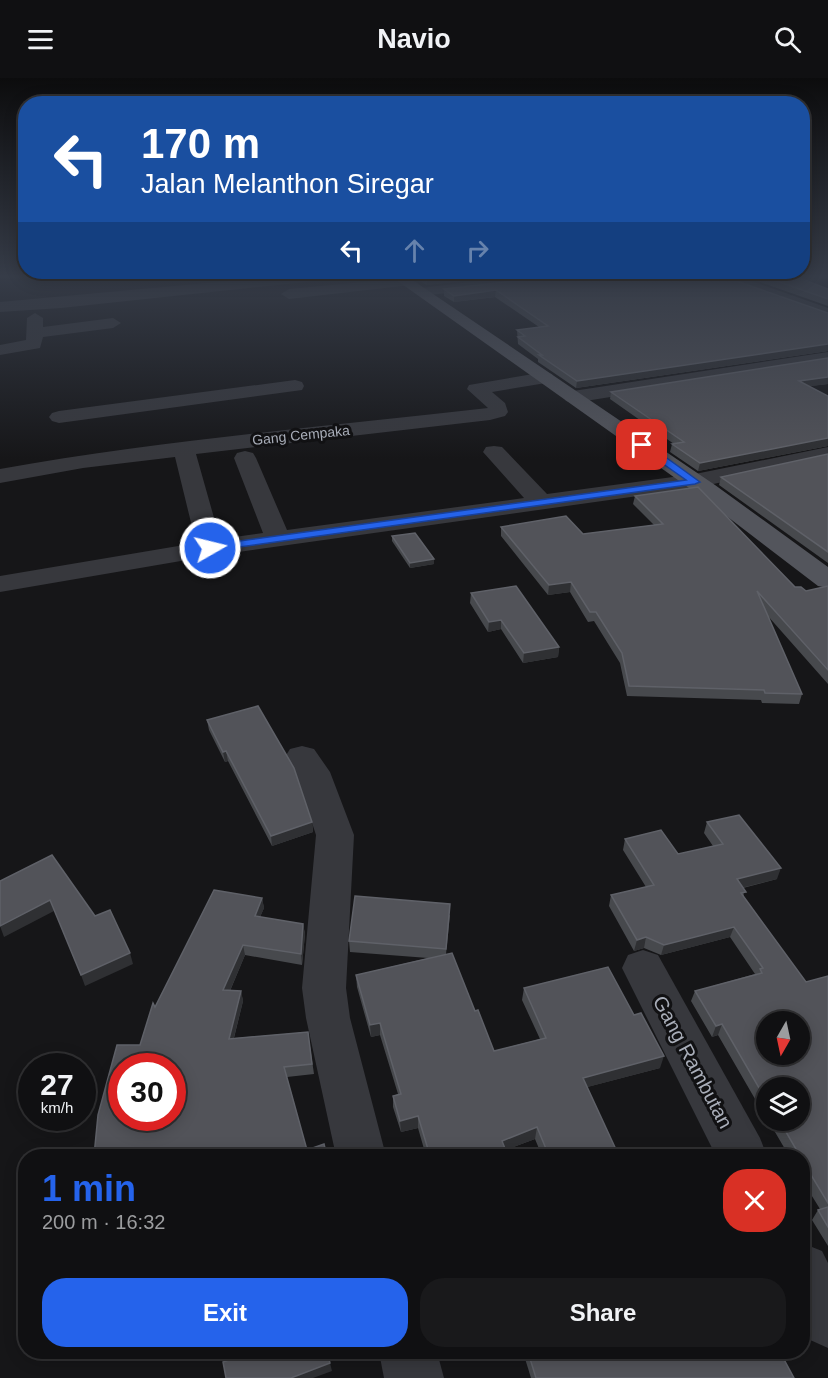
<!DOCTYPE html>
<html lang="en">
<head>
<meta charset="utf-8">
<style>
  body { margin:0; font-family:Arial,sans-serif; background:#19191b; color:#f1f3f6; height:100vh; display:flex; flex-direction:column; font-size:22px; white-space:nowrap }
  * { box-sizing:border-box; margin:0 }
  p { font-size:20px; color:#9c9d9f }
  .icon { flex:none; width:33px; height:33px; fill:none; stroke:currentColor; stroke-width:2; stroke-linecap:round; stroke-linejoin:round }
  .map { position:relative; flex:1; overflow:hidden }
  .details { position:absolute; left:18px; top:1071px; width:792px; height:210px; display:flex; flex-direction:column; background:#101012; border-radius:24px; box-shadow:0 3px 15px #0003,0 0 0 2px #303032 }
  .details>* { flex:none }
  .top-card { position:absolute; left:18px; top:18px; width:792px; height:183px; border-radius:24px; box-shadow:0 3px 15px #0003,0 0 0 2px #303032; background:#1a4fa0; color:#fff; overflow:hidden }
  .needle { width:39px; rotate:189deg }
  .controls { position:absolute; left:756px; top:933px; display:grid; gap:12px }
  .controls a { display:grid; place-items:center; width:54px; height:54px; border-radius:50%; background:#101012; box-shadow:0 3px 15px #0003,0 0 0 2px #303032; font-size:30px }
  .speed { position:absolute; left:18px; top:975px; display:flex; gap:12px; font-size:30px; font-weight:700; text-align:center }
  .speed>* { display:grid; place-content:center; width:78px; height:78px; border-radius:50%; background:#101012; box-shadow:0 3px 15px #0003,0 0 0 2px #303032; line-height:1 }
  .speed small { font-size:15px; font-weight:400 }
  .speed .limit { border:9px solid #d22; background:#fff; color:#111 }
  .pin { position:absolute; display:grid; place-items:center; width:51px; height:51px; color:#fff; margin:-26px; border-radius:12px; box-shadow:0 3px 9px #0006 }
  .me { position:absolute; width:66px; margin:-33px; rotate:82deg; stroke-linejoin:round; filter:drop-shadow(0 0 4px #0008) }
  .turn { display:flex; align-items:center; gap:21px; height:126px; padding:0 24px; font-size:27px }
  .turn .icon { width:78px; height:78px; stroke-width:2.5 }
  .turn b { display:block; font-size:42px; line-height:51px }
  .lanes { display:flex; align-items:center; height:57px; padding:0 24px; background:#0003; justify-content:center; gap:30px; direction:ltr }
  .lanes .off { opacity:.35 }
  .round { display:grid; place-items:center; flex:none; width:63px; height:63px; border-radius:24px; background:#19191b }
  .overview { display:flex; align-items:center; justify-content:space-between; height:102px; padding:0 24px }
  h1 { font-size:36px; font-weight:700; line-height:45px; color:#2563eb }
  .cta { display:flex; gap:12px; margin-top:auto; padding:12px 24px }
  .cta a { flex:1; height:69px; border-radius:24px; background:#2563eb; color:#fff; font-size:24px; font-weight:700; line-height:69px; text-align:center }
  .cta a+a { background:#19191b; color:#f1f3f6 }
  header { display:flex; justify-content:space-between; align-items:center; height:78px; padding:0 24px; background:#101012; font-size:27px; font-weight:700 }
  .map>svg:first-child { display:block }
</style>
</head>
<body>
<header><svg class="icon" aria-label="menu" viewBox="0 0 24 24"><path d="M4 6h16M4 12h16M4 18h16"/></svg>Navio<svg class="icon" aria-label="search" viewBox="0 0 24 24"><circle cx="10" cy="10" r="6"/><path d="M15 15l6 6"/></svg></header>
<div class="map">
<svg width="828" height="1300" viewBox="0 0 828 1300">
  <rect width="100%" height="100%" fill="#161618"/>
  <g fill="none" stroke-linecap="round" stroke-linejoin="round">
    <g fill="#37383d" fill-rule="evenodd">
      <polygon points="273,199 322,199 315,203 61,230 0,234 0,224"/>
      <polygon points="513,199 557,199 550,203 421,218 414,214 421,210"/>
      <polygon points="719,199 740,199 828,230 828,240 721,202"/>
      <polygon points="406,200 411,201 413,204 411,207 289,221 281,216 289,211"/>
      <polygon points="35,235 43,240 43,249 113,240 121,245 113,250 43,259 40,270 0,277 0,267 26,262 27,240"/>
      <polygon points="828,274 828,284 573,325 566,323 563,319 566,315 573,313"/>
      <path d="M545 294 552 296 554 300 552 304 492 314 505 325 508 334 505 338 490 342 196 376 220 461 263 455 234 380 237 375 245 373 253 375 256 380 287 452 524 420 483 374 486 369 494 368 502 369 547 416 695 396 828 369V381L695 410 210 478 0 514V498L196 465 175 379 83 390 0 405V391C161 362 324 349 488 330L467 311 469 307Z"/>
      <polygon points="295,302 302,304 304,308 302,312 59,345 52,343 49,339 52,335 59,333"/>
      <polygon points="302,668 314,671 330,694 354,757 346,910 350,940 386,1078 336,1078 306,940 302,910 316,757 296,696 285,679 290,671"/>
      <polygon points="643,872 658,877 760,1060 767,1078 716,1078 622,890 628,877"/>
      <polygon points="802,1165 822,1173 828,1185 828,1270 808,1261 802,1251"/>
      <polygon points="379,1274 437,1274 444,1300 384,1300"/>
    </g>
    <polygon fill="#53555c" fill-rule="evenodd" points="392,199 408,199 715,407 828,489 828,510 818,508 699,417"/>
  </g>
  <g fill="#47494d">
    <polygon points="412,199 495,199 427,207"/>
    <polygon points="725,199 828,235 828,273 576,310 538,284 538,281 518,266 517,252 539,249 495,219 454,224 444,218 444,211"/>
    <polygon points="746,199 828,199 828,200 808,203 828,211 828,228"/>
    <polygon points="828,280 828,306 809,308 828,318 828,368 698,393 670,374 672,366 674,366 610,321 611,314"/>
    <polygon points="828,376 828,485 719,407 721,399"/>
    <polygon points="635,418 795,509 806,513 828,508 828,606 767,537 802,616 799,626 762,625 761,622 627,618 620,585 594,543 588,544 570,514 548,517 501,458 501,449 583,456 654,447 633,426"/>
    <polygon points="392,458 434,481 434,486 410,490 392,463"/>
    <polygon points="471,515 559,569 558,579 523,585 501,551 488,554 470,525"/>
    <polygon points="207,642 312,744 313,754 272,768 228,683 225,684 209,652"/>
    <polygon points="707,744 777,801 743,810 744,819 806,904 828,898 828,1168 812,1142 818,1132 820,1131 802,1102 802,1078 789,1078 768,1042 800,1042 766,1010 766,1040 718,957 712,959 691,923 695,913 755,896 730,859 661,877 644,870 634,873 609,828 611,817 646,809 623,772 625,761 678,776 713,768 704,755"/>
    <polygon points="262,820 264,830 260,839 303,846 305,856 302,887 245,877 230,913 241,913 243,923 234,960 308,954 314,996 287,999 307,1072 327,1078 94,1078 140,967"/>
    <polygon points="450,837 446,876 494,973 540,961 522,922 524,910 660,990 587,1009 619,1078 542,1078 535,1061 505,1072 508,1078 426,1078 418,1050 401,1054 393,1029 393,1018 398,1016 380,957 371,959 357,909 356,897 428,880 350,874 349,863"/>
    <polygon points="523,1274 780,1274 794,1300 531,1300"/>
  </g>
  <g fill="#2f3033">
    <polygon points="445,199 495,199 427,207 427,201"/>
    <polygon points="797,199 828,199 828,200 795,205"/>
    <polygon points="496,212 495,219 454,224 454,218"/>
    <polygon points="828,266 828,273 576,310 577,303"/>
    <polygon points="828,299 828,306 797,310 799,303"/>
    <polygon points="828,360 828,368 698,393 700,385"/>
    <polygon points="434,481 434,486 410,490 410,485"/>
    <polygon points="571,504 570,514 548,517 549,507"/>
    <polygon points="501,542 501,551 488,554 489,544"/>
    <polygon points="559,569 558,579 523,585 524,575"/>
    <polygon points="226,673 228,683 225,684 223,674"/>
    <polygon points="312,744 313,754 272,768 271,758"/>
    <polygon points="781,790 777,801 733,812 737,801"/>
    <polygon points="262,820 264,830 256,848 255,838"/>
    <polygon points="50,822 54,833 4,859 0,848"/>
    <polygon points="303,846 305,856 302,887 301,876"/>
    <polygon points="734,849 730,859 661,877 664,867"/>
    <polygon points="646,859 644,870 634,873 637,862"/>
    <polygon points="243,867 245,877 226,922 223,912"/>
    <polygon points="130,875 133,886 85,908 81,897"/>
    <polygon points="241,913 243,923 231,971 229,961"/>
    <polygon points="380,945 380,957 371,959 370,947"/>
    <polygon points="722,946 718,957 712,959 716,948"/>
    <polygon points="664,978 660,990 580,1011 583,1000"/>
    <polygon points="418,1038 418,1050 401,1054 400,1043"/>
    <polygon points="537,1049 535,1061 500,1074 502,1063"/>
    <polygon points="330,1285 332,1293 313,1300 291,1300"/>
  </g>
  <g fill="#525359" stroke="#5f6168" stroke-width="1.5" fill-rule="evenodd">
    <polygon points="424,199 445,199 427,201"/>
    <polygon points="551,199 725,199 828,235 828,266 577,303 539,277 542,277 518,259 525,258 517,252 548,248 496,212 454,218 444,211"/>
    <polygon points="765,199 797,199 828,211 828,221"/>
    <polygon points="828,280 828,299 799,303 828,318 828,360 700,385 672,366 684,364 611,314"/>
    <polygon points="828,376 828,474 721,399"/>
    <polygon points="698,409 795,509 801,509 806,513 828,508 828,592 757,513 802,616 765,615 764,612 629,608 622,575 596,534 590,534 571,504 549,507 501,449 566,438 583,456 663,446 635,418"/>
    <polygon points="415,455 434,481 410,485 392,458"/>
    <polygon points="516,508 559,569 524,575 501,542 489,544 471,515"/>
    <polygon points="258,628 294,690 312,744 271,758 226,673 223,674 207,642"/>
    <path d="M739 737 781 790 737 801 746 814 741 815 806 904 828 898V1125L802 1082V1078H800L779 1042H800V1010H766V1022L722 946 716 948 695 913 762 895 760 891 763 890 734 849 664 867 646 859 637 862 611 817 654 807 625 761 661 752 678 776 723 766 707 744ZM766 944H800V976H766Z"/>
    <polygon points="52,777 95,838 110,832 130,875 81,897 50,822 0,848 0,803"/>
    <path d="M214 812 262 820 255 838 303 846 301 876 243 867 223 912 241 913 229 961 308 954 312 986 284 989 307 1072 324 1066 327 1078H220L219 1076 202 1078H94L98 1037 117 967H140L153 925 155 929ZM122 988H172V1040H122Z"/>
    <polygon points="355,818 450,826 446,871 349,863"/>
    <polygon points="452,875 475,933 478,932 494,973 546,960 524,910 608,889 634,937 641,935 664,978 583,1000 619,1078 549,1078 537,1049 502,1063 508,1078 430,1078 418,1038 400,1043 393,1018 401,1016 380,945 370,947 356,897"/>
    <polygon points="720,1076 721,1078 710,1078"/>
    <polygon points="828,1129 828,1149 818,1132"/>
    <polygon points="251,1274 327,1274 330,1285 291,1300 226,1300 223,1284"/>
    <polygon points="528,1274 780,1274 794,1300 536,1300"/>
  </g>
  <linearGradient id="sky" x2="0" y2="1"><stop stop-color="#0c0c0d"/><stop offset="0.52" stop-color="#363c48"/><stop offset="1" stop-color="#363c48" stop-opacity="0"/></linearGradient>
  <rect width="828" height="381" fill="url(#sky)"/>
  <polygon fill="#2563eb" stroke="#184099" stroke-width="1.5" points="639,365 646,365 700,404 695,406 210,473 204,470 210,467 686,402 639,369"/>
  <g text-anchor="middle" stroke-width="6" stroke-linejoin="round" paint-order="stroke">
    <g font-size="14" fill="#a8adb8" stroke="#111113">
      <text transform="translate(301 357) rotate(-6)" y="5">Gang Cempaka</text>
    </g>
    <g font-size="20" fill="#a8adb8" stroke="#111113">
      <text transform="translate(693 984) rotate(62)" y="7">Gang Rambutan</text>
    </g>
  </g>
</svg>
<div class="controls">
<a><svg class="needle" viewBox="-14 -14 28 28"><path d="M0-13l5 13h-10z" fill="#e53935"/><path d="M0 13l5-13h-10z" fill="#9c9d9f"/></svg></a>
<a><svg class="icon" aria-label="layers" viewBox="0 0 24 24"><path d="M12 4l9 5-9 5-9-5zM3 14l9 5 9-5"/></svg></a>
</div>
<div class="speed"><div>27<small>km/h</small></div><div class="limit">30</div></div>
<div class="pin" style="left:642px;top:367px;background:#d93025"><svg class="icon" aria-label="arrive" viewBox="0 0 24 24"><path d="M6 21V4h12l-3 4 3 4H6"/></svg></div>
<svg class="me" style="left:210px;top:470px" viewBox="-20 -20 40 40"><circle r="17" fill="#2563eb" stroke="#fff" stroke-width="3"/><path d="M0-11L8 9 0 5-8 9z" fill="#fff"/></svg>
<div class="top-card">
<div class="turn"><svg class="icon" aria-label="left" viewBox="0 0 24 24"><path d="M17 20v-9H6M10 6l-5 5 5 5"/></svg><div><b>170 m</b>Jalan Melanthon Siregar</div></div>
<div class="lanes"><svg class="icon" aria-label="left" viewBox="0 0 24 24"><path d="M17 20v-9H6M10 6l-5 5 5 5"/></svg><svg class="icon off" aria-label="ahead" viewBox="0 0 24 24"><path d="M12 20V5M6 11l6-6 6 6"/></svg><svg class="icon off" aria-label="right" viewBox="0 0 24 24"><path d="M7 20v-9h11M14 6l5 5-5 5"/></svg></div>
</div>
<section class="details">
<div class="overview"><div><h1>1 min</h1><p>200 m · 16:32</p></div><a class="round" style="background:#d93025;color:#fff"><svg class="icon" aria-label="close" viewBox="0 0 24 24"><path d="M6 6l12 12M18 6L6 18"/></svg></a></div>
<div class="cta"><a>Exit</a><a>Share</a></div>
</section>
</div>
</body>
</html>
